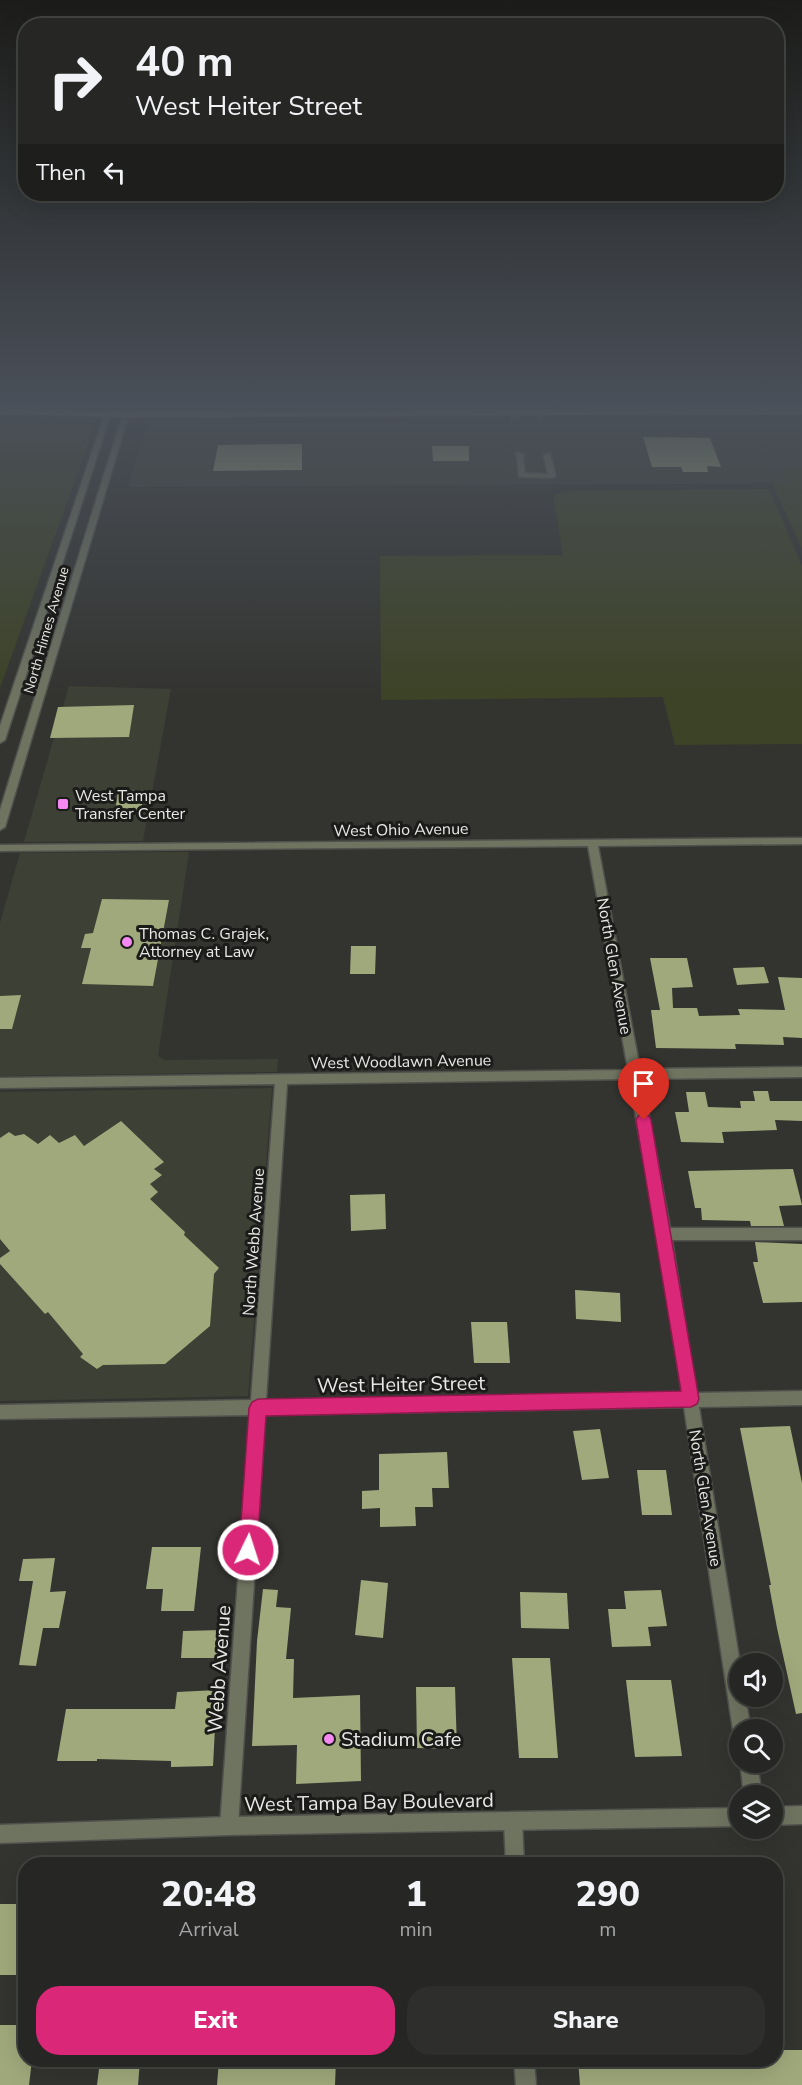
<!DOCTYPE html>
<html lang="en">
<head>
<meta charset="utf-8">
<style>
  body { margin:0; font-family:"Nunito Sans",sans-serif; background:#2e2f2c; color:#f1f3f6; height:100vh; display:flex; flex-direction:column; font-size:22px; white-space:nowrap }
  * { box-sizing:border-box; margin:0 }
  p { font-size:20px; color:#a4a5a6 }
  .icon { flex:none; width:33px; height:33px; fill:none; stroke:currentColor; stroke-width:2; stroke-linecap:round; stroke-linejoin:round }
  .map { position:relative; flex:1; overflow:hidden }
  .side { position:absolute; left:18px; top:1857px; width:765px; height:210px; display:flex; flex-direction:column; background:#262724; border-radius:24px; box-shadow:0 6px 24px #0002,0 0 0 2px #424441 }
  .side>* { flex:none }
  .top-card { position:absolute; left:18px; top:18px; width:766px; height:183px; border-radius:24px; box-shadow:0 6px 24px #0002,0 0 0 2px #424441; background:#262724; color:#f1f3f6; overflow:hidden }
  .tools { position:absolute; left:729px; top:1653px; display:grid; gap:12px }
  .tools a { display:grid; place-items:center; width:54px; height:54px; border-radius:50%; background:#262724; box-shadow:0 6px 24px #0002,0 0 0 2px #424441; font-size:30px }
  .pin { position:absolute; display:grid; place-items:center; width:51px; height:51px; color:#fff; margin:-62px -26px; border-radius:50% 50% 50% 0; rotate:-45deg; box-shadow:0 0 6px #0007 }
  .pin .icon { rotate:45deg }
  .me { position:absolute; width:66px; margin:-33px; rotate:4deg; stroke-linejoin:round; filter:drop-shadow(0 0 4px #0008) }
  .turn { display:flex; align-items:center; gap:21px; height:126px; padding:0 18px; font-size:27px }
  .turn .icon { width:78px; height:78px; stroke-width:2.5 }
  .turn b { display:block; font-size:42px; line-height:51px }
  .then { display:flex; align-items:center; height:57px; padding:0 18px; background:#0003; gap:12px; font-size:22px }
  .eta { display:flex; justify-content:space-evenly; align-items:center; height:102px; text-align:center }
  .eta b { font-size:36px; font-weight:800; line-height:42px }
  .action { display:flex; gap:12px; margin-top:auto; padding:12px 18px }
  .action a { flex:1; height:69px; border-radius:24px; background:#db2777; color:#fff; font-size:24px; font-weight:800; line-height:69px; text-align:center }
  .action a+a { background:#2e2f2c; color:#f1f3f6 }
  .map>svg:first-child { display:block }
</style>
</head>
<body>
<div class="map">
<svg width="802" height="2085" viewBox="0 0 802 2085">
  <rect width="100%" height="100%" fill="#333430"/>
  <g fill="#3d4035">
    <polygon points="152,407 496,407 486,409 150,411"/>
    <polygon points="562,407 802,407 802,408 573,409"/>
    <polygon points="513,414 510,417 148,418 149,416"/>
    <polygon points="802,420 802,470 782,470 788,483 128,487 147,423"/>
    <polygon points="69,686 171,689 143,841 24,842"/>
    <polygon points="189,852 158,1056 164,1060 278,1059 277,1072 0,1076 0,923 20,853"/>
    <polygon points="272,1088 248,1396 0,1401 0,1092"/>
  </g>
  <g fill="#3d4326">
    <polygon points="0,423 95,424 0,688"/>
    <polygon points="782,470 802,470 802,549 772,483 787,483"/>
    <polygon points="769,489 802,566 802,744 675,745 663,697 381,700 380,556 563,555 553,495 570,491"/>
  </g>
  <g fill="#9fa97b">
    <polygon points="643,437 710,438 721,467 707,466 708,472 683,472 681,467 652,467"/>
    <polygon points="302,444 302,470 213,471 218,445"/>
    <polygon points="432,446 469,446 469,461 433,461"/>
    <polygon points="134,705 129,737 50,738 58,707"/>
    <polygon points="144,790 141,812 115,813 118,791"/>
    <polygon points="102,899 169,900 153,986 82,984 91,948 81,948 85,934 93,933"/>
    <polygon points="351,946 376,946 375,974 350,974"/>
    <polygon points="650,958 687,958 693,987 672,988 673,1008 697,1008 699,1016 740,1015 738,1009 785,1010 778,977 802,978 802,1038 783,1037 784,1045 735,1044 736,1049 656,1048 651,1010 660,1010"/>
    <polygon points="764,967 769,983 737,985 733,968"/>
    <polygon points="21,995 12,1029 0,1029 0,996"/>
    <polygon points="753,1091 768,1091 770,1101 802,1101 802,1121 775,1120 777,1130 722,1132 724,1143 681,1142 675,1112 689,1112 686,1092 705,1092 708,1107 741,1108 740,1101 755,1101"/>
    <polygon points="121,1121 164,1162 154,1169 162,1175 150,1184 158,1192 150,1199 185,1232 184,1235 219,1268 214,1274 210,1326 165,1364 103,1365 97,1369 80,1357 83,1354 48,1312 45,1314 0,1264 0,1258 10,1251 0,1239 0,1138 9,1132 15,1136 24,1134 38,1144 50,1135 59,1143 75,1135 84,1146"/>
    <polygon points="793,1169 802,1205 779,1206 784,1226 751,1226 750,1221 702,1220 701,1208 695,1208 688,1171"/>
    <polygon points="385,1194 386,1229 351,1231 350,1195"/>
    <polygon points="755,1242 802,1244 802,1302 763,1303 753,1262 758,1262"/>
    <polygon points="575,1290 620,1293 621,1322 576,1319"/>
    <polygon points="471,1322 507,1322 510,1363 474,1363"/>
    <polygon points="790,1426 802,1483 802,1713 796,1714 777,1628 769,1585 771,1585 740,1428"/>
    <polygon points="600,1429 609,1478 582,1480 573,1431"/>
    <polygon points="447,1452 449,1488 432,1488 433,1507 415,1507 416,1526 380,1527 380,1508 362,1509 362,1491 379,1490 379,1454"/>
    <polygon points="637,1470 666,1470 672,1515 642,1515"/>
    <polygon points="152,1547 201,1547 194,1611 161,1611 163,1589 146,1589"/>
    <polygon points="55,1558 50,1592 66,1591 59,1628 43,1628 36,1666 19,1665 33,1581 19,1581 23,1559"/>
    <polygon points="361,1580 388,1583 383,1638 355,1635"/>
    <polygon points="263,1589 278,1590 276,1607 291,1608 286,1659 294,1659 293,1698 360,1695 361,1781 296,1784 297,1745 252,1746 257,1641"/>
    <polygon points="661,1590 667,1626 648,1627 651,1646 612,1647 608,1609 626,1609 624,1591"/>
    <polygon points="520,1592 567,1593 569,1629 521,1628"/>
    <polygon points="222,1630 220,1658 181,1658 183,1631"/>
    <polygon points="512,1658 550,1658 558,1758 519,1758"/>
    <polygon points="626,1680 671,1680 682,1756 635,1757"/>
    <polygon points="416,1687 455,1687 457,1749 417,1748"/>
    <polygon points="217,1690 213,1766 171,1767 171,1761 97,1759 97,1761 57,1761 66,1709 175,1709 177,1692"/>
    <rect x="0" y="1904" width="26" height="71"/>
    <polygon points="0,2025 26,2025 26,2060 32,2060 29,2085 0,2085"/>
    <polygon points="776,2050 802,2050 802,2085 580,2085 578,2060 776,2060"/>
    <polygon points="219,2060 336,2060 335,2085 217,2085"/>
    <polygon points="100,2061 140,2061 138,2085 97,2085"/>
  </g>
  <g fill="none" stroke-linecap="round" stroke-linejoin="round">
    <g stroke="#50514d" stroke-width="3">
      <g id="minor">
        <polygon points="500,407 509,407 488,414 485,412"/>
        <polygon points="519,407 525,407 526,412 515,420 511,420 511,418 519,411"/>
        <polygon points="533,407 539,407 543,420 539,420"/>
        <polygon points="551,407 561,407 575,411 572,413"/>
        <polygon points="516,452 523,454 525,473 548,474 543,455 550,453 556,476 552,478 519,477"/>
        <path d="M802 838V844L598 846 640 1069 802 1067V1077L642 1079 670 1228H802V1240H672L696 1393 802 1391V1405L699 1407 740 1664V1696H745L751 1730H740V1738L736 1736 733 1730 684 1407 265 1415 238 1826 235 1832 229 1835 223 1832 220 1826 250 1415 0 1419V1405L251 1400 275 1084 0 1088V1078L628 1070 588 846 0 851V845ZM629 1079 657 1234 682 1393 266 1400 287 1084Z"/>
        <polygon points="740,1761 757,1762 762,1796 744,1796"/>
        <polygon points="513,1813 519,1816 522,1822 524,1864 506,1864 504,1822 507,1816"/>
        <polygon points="514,2060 534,2060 536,2085 516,2085"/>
      </g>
    </g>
    <g stroke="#50514d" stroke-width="3">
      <g id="tertiary">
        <polygon points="107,407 113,407 5,740 0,743 0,726"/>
        <polygon points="125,407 131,407 5,827 0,830 0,810"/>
        <polygon points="802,1806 802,1824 772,1825 772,1807"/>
        <polygon points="740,1808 740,1826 229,1835 0,1843 0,1825 229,1817"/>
      </g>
    </g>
    <g stroke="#50514d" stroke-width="3">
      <polygon id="primary" points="0,408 126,411 802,408 802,414 126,417 0,414"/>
    </g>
    <use href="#minor" fill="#6f7461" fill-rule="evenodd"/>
    <use href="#tertiary" fill="#6f7461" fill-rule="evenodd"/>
    <use href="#primary" fill="#aab38c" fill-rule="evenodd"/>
  </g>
  <linearGradient id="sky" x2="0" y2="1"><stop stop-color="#1c1d1a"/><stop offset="0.58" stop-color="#4a5059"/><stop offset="1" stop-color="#4a5059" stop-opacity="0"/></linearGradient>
  <rect width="802" height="698" fill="url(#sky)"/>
  <polygon fill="#db2777" stroke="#8e194d" stroke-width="1.5" points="644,1114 649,1116 651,1120 699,1399 697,1404 691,1407 266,1416 257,1550 255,1556 248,1559 242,1556 239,1550 249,1408 252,1402 258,1399 681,1391 636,1120 638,1116"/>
  <g fill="#f489f1" stroke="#1b1c1a" stroke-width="2">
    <rect x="57" y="798" width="12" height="12" rx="3"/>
    <circle cx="127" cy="942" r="6"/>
    <circle cx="329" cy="1739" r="6"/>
  </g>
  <g text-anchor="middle" stroke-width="6" stroke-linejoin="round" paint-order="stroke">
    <g font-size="14" fill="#e8e8e5" stroke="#1b1c1a">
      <text transform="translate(46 630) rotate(-74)" y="5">North Himes Avenue</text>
    </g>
    <g font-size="16" fill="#e8e8e5" stroke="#1b1c1a" text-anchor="start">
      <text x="75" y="801">West Tampa<tspan x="75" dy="18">Transfer Center</tspan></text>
      <text x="139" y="939">Thomas C. Grajek,<tspan x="139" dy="18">Attorney at Law</tspan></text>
    </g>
    <g font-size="16" fill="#e8e8e5" stroke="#1b1c1a">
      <text transform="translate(401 829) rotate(-1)" y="6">West Ohio Avenue</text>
      <text transform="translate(615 966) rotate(80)" y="6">North Glen Avenue</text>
      <text transform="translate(401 1061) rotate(-1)" y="6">West Woodlawn Avenue</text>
      <text transform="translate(253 1242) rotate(-86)" y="6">North Webb Avenue</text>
      <text transform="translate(706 1498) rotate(81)" y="6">North Glen Avenue</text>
    </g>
    <g font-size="20" fill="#e8e8e5" stroke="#1b1c1a">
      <text transform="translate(401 1384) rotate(-1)" y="7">West Heiter Street</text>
      <text transform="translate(219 1669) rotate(-86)" y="7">Webb Avenue</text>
      <text transform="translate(369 1802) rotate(-1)" y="7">West Tampa Bay Boulevard</text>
    </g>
    <g font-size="20" fill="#e8e8e5" stroke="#1b1c1a" text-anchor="start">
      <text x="341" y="1746">Stadium Cafe</text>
    </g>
  </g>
</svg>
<div class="tools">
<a><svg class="icon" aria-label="sound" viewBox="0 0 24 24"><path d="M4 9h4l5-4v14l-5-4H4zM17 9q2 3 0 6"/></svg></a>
<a><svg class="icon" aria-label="search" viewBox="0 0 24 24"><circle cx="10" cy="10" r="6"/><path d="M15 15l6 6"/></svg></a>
<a><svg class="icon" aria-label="layers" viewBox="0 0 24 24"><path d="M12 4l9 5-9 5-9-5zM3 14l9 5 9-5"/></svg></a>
</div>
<div class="pin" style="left:644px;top:1120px;background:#d93025"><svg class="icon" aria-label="arrive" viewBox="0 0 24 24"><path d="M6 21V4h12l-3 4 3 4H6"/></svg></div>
<svg class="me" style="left:248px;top:1550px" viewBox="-20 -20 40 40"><circle r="17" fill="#db2777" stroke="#fff" stroke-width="3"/><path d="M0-11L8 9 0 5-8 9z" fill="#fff"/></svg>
<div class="top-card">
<div class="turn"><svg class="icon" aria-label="right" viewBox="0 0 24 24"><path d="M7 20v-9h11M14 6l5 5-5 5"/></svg><div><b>40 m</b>West Heiter Street</div></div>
<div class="then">Then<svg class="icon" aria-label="left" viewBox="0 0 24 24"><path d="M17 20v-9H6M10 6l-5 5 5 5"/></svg></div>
</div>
<section class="side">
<div class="eta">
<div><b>20:48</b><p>Arrival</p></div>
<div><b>1</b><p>min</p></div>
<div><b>290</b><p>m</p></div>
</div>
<div class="action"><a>Exit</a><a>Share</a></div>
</section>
</div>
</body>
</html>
